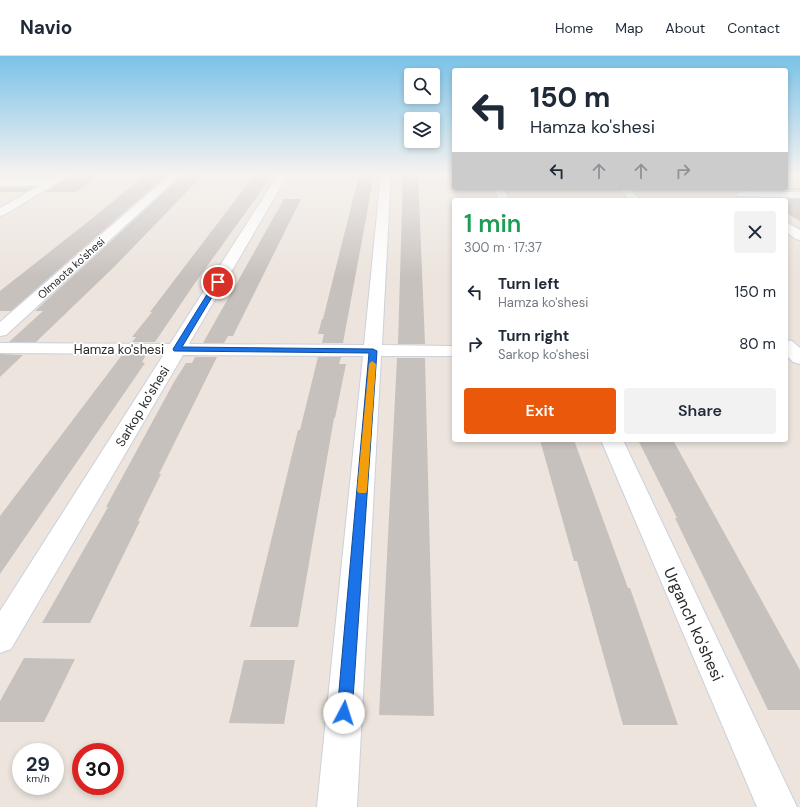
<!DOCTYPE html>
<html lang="en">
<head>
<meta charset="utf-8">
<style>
  body { margin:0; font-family:"DM Sans",sans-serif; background:#f2f2f3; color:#1f2937; height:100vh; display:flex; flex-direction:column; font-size:15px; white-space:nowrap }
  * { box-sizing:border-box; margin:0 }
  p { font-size:13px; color:#747a83 }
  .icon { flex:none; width:22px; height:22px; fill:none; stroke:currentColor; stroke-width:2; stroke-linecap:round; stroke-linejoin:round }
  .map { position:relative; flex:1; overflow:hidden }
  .side { position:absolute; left:452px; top:142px; width:336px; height:244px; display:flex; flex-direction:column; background:#fff; border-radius:4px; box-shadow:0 2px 6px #0003 }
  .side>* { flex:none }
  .banner { position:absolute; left:452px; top:12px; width:336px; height:122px; border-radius:4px; box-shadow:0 2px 6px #0003; background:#fff; color:#1f2937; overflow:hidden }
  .buttons { position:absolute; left:404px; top:12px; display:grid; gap:8px }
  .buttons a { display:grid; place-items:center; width:36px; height:36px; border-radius:4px; background:#fff; box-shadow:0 2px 6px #0003; font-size:20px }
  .speed { position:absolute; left:12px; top:687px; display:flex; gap:8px; font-size:20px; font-weight:700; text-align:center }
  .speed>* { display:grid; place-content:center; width:52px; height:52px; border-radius:50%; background:#fff; box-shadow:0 2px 6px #0003; line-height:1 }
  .speed small { font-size:10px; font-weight:400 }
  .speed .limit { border:6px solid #d22; background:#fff; color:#111 }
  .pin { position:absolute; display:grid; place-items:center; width:34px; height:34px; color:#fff; margin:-17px; border:2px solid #fff; border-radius:50%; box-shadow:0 1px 4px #0007 }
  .me { position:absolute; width:44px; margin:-22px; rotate:5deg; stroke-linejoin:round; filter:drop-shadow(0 0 3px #0008) }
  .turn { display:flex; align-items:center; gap:14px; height:84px; padding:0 12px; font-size:18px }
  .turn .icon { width:52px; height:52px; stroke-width:2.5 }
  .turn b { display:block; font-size:28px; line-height:34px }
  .lanes { display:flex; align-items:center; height:38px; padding:0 12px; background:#0003; justify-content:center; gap:20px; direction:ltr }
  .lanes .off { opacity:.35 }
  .round { display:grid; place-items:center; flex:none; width:42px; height:42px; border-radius:4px; background:#f2f2f3 }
  .overview { display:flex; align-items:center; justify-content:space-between; height:68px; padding:0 12px }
  h1 { font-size:24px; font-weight:600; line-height:30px; color:#1e9e55 }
  .action { display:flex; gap:8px; margin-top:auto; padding:8px 12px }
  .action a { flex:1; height:46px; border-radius:4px; background:#ea580c; color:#fff; font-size:16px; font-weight:600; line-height:46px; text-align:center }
  .action a+a { background:#f2f2f3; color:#1f2937 }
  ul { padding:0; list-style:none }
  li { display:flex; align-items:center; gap:12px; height:52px; padding:0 12px }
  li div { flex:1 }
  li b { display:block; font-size:15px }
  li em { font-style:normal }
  header { display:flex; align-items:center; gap:24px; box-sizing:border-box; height:56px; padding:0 20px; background:#fff; border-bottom:1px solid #e0e1e3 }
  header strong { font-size:19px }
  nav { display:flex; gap:22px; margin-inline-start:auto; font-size:14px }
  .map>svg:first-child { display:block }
</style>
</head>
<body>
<header>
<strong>Navio</strong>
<nav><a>Home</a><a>Map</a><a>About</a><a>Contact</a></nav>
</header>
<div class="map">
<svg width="800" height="751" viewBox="0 0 800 751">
  <rect width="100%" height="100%" fill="#ece4dd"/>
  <g fill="#c7c1bd">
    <polygon points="256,117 274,117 195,227 155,286 132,286 136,281 132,281 152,256 150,256"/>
    <polygon points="403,117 418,117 425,288 398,288"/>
    <polygon points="146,118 168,118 11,255 0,255 0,235 94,161"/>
    <polygon points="184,118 204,118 115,210 36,286 9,286 43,255 35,255"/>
    <polygon points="0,119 54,119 48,122 0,122"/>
    <polygon points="73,119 100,119 76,136 45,136"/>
    <polygon points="359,119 374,119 343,287 322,287 324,278 318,278 322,263 323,263"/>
    <polygon points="0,132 33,132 25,136 0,136"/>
    <polygon points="753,132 800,132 800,134 755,134"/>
    <polygon points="762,142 800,143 800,165 786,157 786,144 764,144"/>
    <polygon points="284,143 301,143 233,280 228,280 224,287 203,287"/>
    <polygon points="0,298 23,299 0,321"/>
    <polygon points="122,299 146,299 142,306 145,307 0,518 0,460"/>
    <polygon points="195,301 217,301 159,418 161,418 138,465 140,465 90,567 42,567 108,451 106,451 174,326 186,307 192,307"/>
    <polygon points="318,301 341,301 339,308 346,308 335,362 334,362 298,571 250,571 298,374 300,374"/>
    <polygon points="397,302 425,302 434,660 379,659"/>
    <polygon points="540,384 574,384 628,532 630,532 678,669 623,669 577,505 574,505"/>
    <polygon points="638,384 673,384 800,614 800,654 768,654 675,462 677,462"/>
    <polygon points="24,602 75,603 44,666 0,666 0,645"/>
    <polygon points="244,604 295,604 284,668 229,667"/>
  </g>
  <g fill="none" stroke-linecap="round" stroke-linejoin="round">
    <g stroke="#ccd0db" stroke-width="2">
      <g id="minor">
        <polygon points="172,117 183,117 6,279 0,280 0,266"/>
        <polygon points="279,117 289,117 189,288 364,289 381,117 391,117 382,289 454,290 454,300 381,300 357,751 317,751 363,300 183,299 11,593 0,597 0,555 164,298 0,297 0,287 170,288"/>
        <polygon points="0,124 50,124 55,127 50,130 0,130"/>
        <polygon points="494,132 504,132 509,144 499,144"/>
        <polygon points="618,132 629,132 641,144 630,144"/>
        <polygon points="741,135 800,136 800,142 737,140 736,138"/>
        <polygon points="786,166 800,174 800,184 796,183 786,176"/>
        <polygon points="786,284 792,285 800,292 800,308 793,306 786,299"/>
        <polygon points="601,384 623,384 797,751 757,751"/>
      </g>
    </g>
    <g stroke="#ccd0db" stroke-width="2">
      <polygon id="tertiary" points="61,117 73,117 4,159 0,160 0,152"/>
    </g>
    <use href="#minor" fill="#fff" fill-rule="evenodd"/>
    <use href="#tertiary" fill="#fff" fill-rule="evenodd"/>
  </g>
  <linearGradient id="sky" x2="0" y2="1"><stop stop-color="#7ac2e8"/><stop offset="0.53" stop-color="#f6f3f0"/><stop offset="1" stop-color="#f6f3f0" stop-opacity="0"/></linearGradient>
  <rect width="800" height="222" fill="url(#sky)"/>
  <polygon fill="#1a73e8" stroke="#114b97" points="216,224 221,226 182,291 373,293 377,295 352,657 350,662 344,664 339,662 337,657 369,297 174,295 173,293"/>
  <polygon fill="#f59e0b" points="372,305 376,308 367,435 366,437 359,437 357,435 369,308"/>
  <g text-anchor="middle" stroke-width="3.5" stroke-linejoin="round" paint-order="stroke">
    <g font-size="11" fill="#2a2a2a" stroke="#fff">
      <text transform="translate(71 212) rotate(-42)" y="4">Olmaota ko'shesi</text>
    </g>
    <g font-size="13" fill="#2a2a2a" stroke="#fff">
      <text x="119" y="298">Hamza ko'shesi</text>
      <text transform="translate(142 350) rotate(-59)" y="5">Sarkop ko'shesi</text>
    </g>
    <g font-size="16" fill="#2a2a2a" stroke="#fff">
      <text transform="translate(694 568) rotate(66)" y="6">Urganch ko'shesi</text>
    </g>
  </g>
</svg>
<div class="buttons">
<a><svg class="icon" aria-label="search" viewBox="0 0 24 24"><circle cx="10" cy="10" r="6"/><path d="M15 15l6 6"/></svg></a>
<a><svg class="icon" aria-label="layers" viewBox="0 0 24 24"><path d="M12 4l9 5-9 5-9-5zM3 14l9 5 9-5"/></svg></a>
</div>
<div class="speed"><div>29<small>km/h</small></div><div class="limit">30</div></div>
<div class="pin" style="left:218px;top:226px;background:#d93025"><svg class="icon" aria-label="arrive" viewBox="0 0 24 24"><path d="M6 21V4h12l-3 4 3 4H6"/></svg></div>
<svg class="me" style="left:344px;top:657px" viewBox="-20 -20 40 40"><circle r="19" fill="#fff"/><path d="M0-13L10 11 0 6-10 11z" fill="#1a73e8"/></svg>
<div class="banner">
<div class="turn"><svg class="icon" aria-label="left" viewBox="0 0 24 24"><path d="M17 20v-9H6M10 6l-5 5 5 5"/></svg><div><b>150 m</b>Hamza ko'shesi</div></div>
<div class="lanes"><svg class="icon" aria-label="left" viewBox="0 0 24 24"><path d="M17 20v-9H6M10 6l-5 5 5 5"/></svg><svg class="icon off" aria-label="ahead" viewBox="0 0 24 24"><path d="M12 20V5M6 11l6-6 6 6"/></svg><svg class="icon off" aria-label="ahead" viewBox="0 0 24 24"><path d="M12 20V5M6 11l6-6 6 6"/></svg><svg class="icon off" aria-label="right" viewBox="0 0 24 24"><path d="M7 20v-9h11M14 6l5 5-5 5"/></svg></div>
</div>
<section class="side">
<div class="overview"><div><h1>1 min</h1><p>300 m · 17:37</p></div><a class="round"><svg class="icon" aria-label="close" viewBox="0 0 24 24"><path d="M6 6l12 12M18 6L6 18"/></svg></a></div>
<ul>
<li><svg class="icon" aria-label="left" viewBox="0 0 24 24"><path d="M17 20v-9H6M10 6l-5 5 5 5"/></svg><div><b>Turn left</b><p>Hamza ko'shesi</p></div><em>150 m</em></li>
<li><svg class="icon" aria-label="right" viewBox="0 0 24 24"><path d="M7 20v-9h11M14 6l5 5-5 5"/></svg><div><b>Turn right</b><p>Sarkop ko'shesi</p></div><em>80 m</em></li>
</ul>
<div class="action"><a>Exit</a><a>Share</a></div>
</section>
</div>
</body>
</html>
